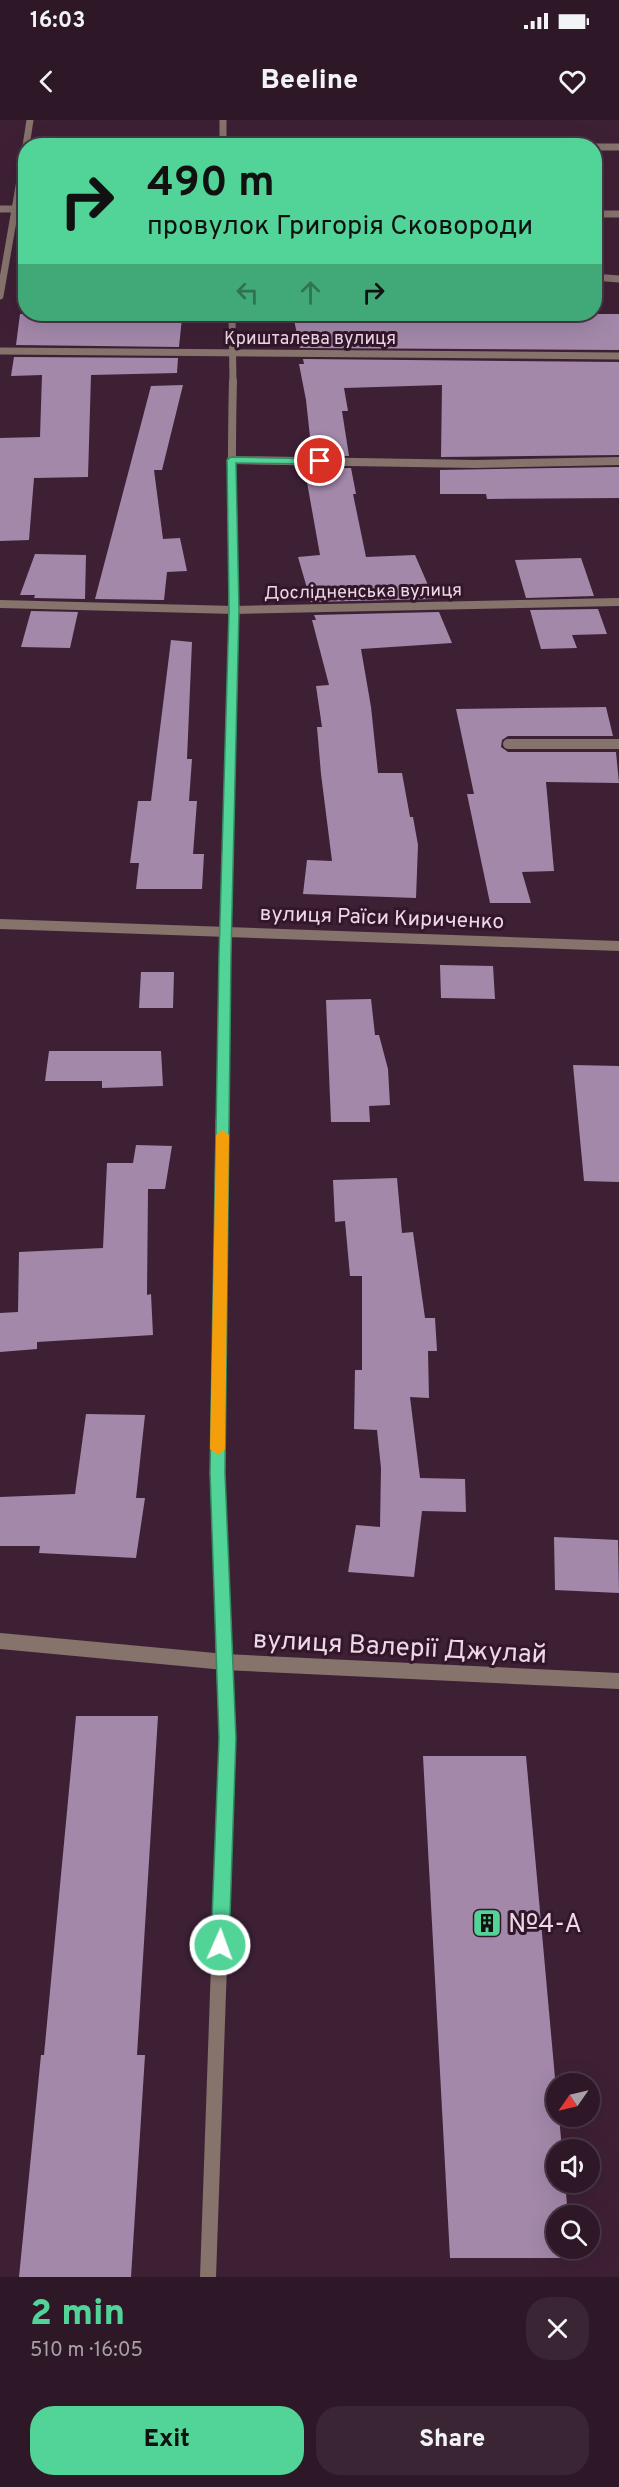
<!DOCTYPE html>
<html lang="en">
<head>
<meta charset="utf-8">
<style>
  body { margin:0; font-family:Overpass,sans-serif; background:#3a2534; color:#f1f3f6; height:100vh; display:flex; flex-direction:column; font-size:22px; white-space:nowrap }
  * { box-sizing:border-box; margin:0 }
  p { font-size:20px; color:#a7a0a8 }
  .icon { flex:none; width:33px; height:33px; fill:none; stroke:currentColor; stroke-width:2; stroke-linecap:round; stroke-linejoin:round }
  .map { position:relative; height:2157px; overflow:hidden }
  .side { display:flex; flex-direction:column; background:#2e1828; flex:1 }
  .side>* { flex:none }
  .top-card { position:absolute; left:18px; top:18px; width:584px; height:183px; border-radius:24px; box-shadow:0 6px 24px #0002,0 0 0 2px #493745; background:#52d397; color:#111; overflow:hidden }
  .needle { width:39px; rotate:236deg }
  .buttons { position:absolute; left:546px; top:1953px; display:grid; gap:12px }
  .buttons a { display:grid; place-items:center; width:54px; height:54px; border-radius:50%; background:#2e1828; box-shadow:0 6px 24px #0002,0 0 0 2px #493745; font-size:30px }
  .pin { position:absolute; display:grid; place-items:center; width:51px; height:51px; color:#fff; margin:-26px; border:3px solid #fff; border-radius:50%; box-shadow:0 2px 6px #0007 }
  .me { position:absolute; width:66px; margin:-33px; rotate:2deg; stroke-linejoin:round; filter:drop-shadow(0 0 4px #0008) }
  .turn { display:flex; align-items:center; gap:21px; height:126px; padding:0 30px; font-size:27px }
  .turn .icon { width:78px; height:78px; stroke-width:2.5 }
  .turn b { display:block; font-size:42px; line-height:51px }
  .lanes { display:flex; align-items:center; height:57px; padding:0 30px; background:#0003; justify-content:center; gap:30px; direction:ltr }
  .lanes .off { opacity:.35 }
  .round { display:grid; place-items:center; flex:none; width:63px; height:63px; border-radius:24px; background:#3a2534 }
  .summary { display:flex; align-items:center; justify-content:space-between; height:102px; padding:0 30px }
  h1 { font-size:36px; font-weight:800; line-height:45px; color:#52d397 }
  .cta { display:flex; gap:12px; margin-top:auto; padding:12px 30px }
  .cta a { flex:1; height:69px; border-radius:24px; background:#52d397; color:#111; font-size:24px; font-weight:800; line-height:69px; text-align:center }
  .cta a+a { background:#3a2534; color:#f1f3f6 }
  .status { display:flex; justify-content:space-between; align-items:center; height:42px; padding:0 30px; background:#2e1828; direction:ltr }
  .status svg { height:16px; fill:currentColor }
  header { display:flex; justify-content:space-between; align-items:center; height:78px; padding:0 30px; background:#2e1828; font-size:27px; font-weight:800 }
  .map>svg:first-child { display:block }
</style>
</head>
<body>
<div class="status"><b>16:03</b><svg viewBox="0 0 49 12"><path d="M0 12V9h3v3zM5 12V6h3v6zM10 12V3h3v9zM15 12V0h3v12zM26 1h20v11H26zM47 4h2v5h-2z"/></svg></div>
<header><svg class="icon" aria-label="back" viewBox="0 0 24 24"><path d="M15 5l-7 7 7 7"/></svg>Beeline<svg class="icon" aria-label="heart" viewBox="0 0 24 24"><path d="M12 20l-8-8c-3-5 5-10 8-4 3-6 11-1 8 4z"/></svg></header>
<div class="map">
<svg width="619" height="2157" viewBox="0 0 619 2157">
  <rect width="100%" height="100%" fill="#3e2035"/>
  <g fill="#a388aa">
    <polygon points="20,194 164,194 164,198 182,198 179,227 16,225"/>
    <polygon points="390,194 393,194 395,199 491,199 489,194 619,194 619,230 300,228 294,200 297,200 296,198"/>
    <polygon points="14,237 178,238 177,253 91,255 88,357 34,358 29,420 0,421 0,318 40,317 42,255 11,256"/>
    <polygon points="303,239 619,242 619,335 441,337 442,265 344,268 348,291 342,291 349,336 312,335 306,280 299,244 304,244"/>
    <polygon points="183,265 162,350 154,350 163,419 180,418 187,451 167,452 164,480 95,479 151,266"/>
    <polygon points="619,347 619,378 487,379 486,374 440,374 440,350"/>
    <polygon points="314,348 351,348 356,374 353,374 366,437 415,435 434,479 311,482 298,437 320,435 305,351 314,351"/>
    <polygon points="35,434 86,435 85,479 34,478 35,475 20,475"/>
    <polygon points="581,438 594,476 526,478 515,440"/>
    <polygon points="598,489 607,514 572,515 577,528 541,529 530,490"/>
    <polygon points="31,491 78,492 70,528 21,527"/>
    <polygon points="439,492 452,523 361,529 371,587 378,653 402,653 410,697 413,697 418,725 416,778 303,774 307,740 332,741 321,654 317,607 322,607 316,566 329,565 312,500 316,500 314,495"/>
    <polygon points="171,520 192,522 187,639 192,639 189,681 197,681 193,734 204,734 202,769 136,769 139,743 130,743 138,681 151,681"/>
    <polygon points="606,587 613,616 508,616 502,620 501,627 508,632 616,632 619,663 546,662 554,751 522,752 531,783 490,783 467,674 474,674 456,589"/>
    <polygon points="440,845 493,846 495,879 441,878"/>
    <polygon points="141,852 174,852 173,888 139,888"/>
    <polygon points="371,879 375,915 379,915 388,949 390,985 369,986 370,1002 331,1002 326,880"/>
    <polygon points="49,931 161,931 163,966 102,968 102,961 45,961"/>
    <polygon points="573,945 619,946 619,1062 584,1061"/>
    <polygon points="136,1025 172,1026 165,1069 148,1069 147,1175 151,1174 153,1215 37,1222 37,1229 0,1232 0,1193 18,1192 19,1132 103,1128 107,1043 133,1043"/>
    <polygon points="397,1058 402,1113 413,1112 425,1198 435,1198 437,1231 428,1231 429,1278 410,1277 420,1358 465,1359 466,1392 422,1391 414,1457 348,1452 356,1405 380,1407 381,1348 377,1310 354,1309 355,1250 362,1250 362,1156 350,1156 345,1101 335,1102 333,1060"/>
    <polygon points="86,1294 145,1295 136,1378 145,1378 136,1438 39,1433 40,1426 0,1426 0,1377 75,1374"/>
    <polygon points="554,1417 618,1420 619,1473 555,1470"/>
    <polygon points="76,1596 158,1596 137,1935 145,1935 131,2157 19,2157 41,1935 44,1935"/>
    <polygon points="423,1636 526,1636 556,1969 556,1996 559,1996 562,2030 556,2030 556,2062 565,2062 568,2096 556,2096 556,2128 571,2128 572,2138 450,2138"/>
  </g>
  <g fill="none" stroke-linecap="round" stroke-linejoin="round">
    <g stroke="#85736c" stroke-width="7">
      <polyline points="26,26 30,0"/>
      <polyline points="594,27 619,27"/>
      <polyline points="0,89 26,89"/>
      <polyline points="594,94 619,94"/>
      <polyline points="594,157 619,159"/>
      <polyline points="0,176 26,26"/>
      <polyline points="0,231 619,236"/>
    </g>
    <g stroke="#85736c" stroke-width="8">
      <polyline points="231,340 476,344 619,341"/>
      <polyline points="0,484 234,490 619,482"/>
    </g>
    <g stroke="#85736c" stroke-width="10">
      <polyline points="508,624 619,624"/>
      <polyline points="0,804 619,826"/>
    </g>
    <polyline stroke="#85736c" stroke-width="16" points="0,1521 225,1542 619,1561"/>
    <g stroke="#85736c" stroke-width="7">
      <polyline points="223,0 223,26"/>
      <polyline points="232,194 233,263"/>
    </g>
    <path stroke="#85736c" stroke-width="8" d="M231 591C234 481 230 371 233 261"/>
    <polyline stroke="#85736c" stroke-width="10" points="222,1002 231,590"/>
    <polyline stroke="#85736c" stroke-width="13" points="222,1000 217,1353 223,1515"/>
    <polyline stroke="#85736c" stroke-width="16" points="208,2157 227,1618 223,1514"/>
  </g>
  <polygon fill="#52d397" stroke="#358962" stroke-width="1.5" points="231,337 320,339 325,341 320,344 236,343 239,490 231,835 225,1353 236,1618 229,1825 226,1830 220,1832 213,1830 211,1825 219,1618 210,1353 219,835 229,490 227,340"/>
  <polygon fill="#f59e0b" points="222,1010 229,1015 225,1329 218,1335 210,1329 216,1015"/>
  <defs>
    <g id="building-square" transform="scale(1.5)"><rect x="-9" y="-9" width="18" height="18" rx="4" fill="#52d397" stroke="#34162b"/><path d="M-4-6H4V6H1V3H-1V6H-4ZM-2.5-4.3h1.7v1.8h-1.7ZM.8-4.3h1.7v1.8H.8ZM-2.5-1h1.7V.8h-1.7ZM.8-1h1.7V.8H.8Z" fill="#111"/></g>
  </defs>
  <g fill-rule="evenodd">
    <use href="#building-square" x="487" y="1803"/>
  </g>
  <g text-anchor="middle" stroke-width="6" stroke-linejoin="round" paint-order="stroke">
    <g font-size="18" fill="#edd8e5" stroke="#34162b">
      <text x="310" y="224">Кришталева вулиця</text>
      <text transform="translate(363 471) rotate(-1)" y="6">Дослідненська вулиця</text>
    </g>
    <g font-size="21" fill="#edd8e5" stroke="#34162b">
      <text transform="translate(382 797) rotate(2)" y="7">вулиця Раїси Кириченко</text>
    </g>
    <g font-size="26" fill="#edd8e5" stroke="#34162b">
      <text transform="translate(400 1526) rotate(3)" y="9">вулиця Валерії Джулай</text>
    </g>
    <g font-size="26" fill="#edd8e5" stroke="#34162b" text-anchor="start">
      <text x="508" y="1812">№4-А</text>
    </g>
  </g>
</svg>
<div class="buttons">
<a><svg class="needle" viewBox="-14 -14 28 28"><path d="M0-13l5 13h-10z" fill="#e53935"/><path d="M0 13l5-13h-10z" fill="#a7a0a8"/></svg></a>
<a><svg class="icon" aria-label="sound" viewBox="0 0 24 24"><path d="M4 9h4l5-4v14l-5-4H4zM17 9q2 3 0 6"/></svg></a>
<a><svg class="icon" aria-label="search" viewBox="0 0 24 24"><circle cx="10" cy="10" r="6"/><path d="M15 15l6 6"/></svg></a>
</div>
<div class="pin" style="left:320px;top:341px;background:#d93025"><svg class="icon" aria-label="arrive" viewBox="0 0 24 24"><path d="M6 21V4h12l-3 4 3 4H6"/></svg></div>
<svg class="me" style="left:220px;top:1825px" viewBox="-20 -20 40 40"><circle r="17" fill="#52d397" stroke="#fff" stroke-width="3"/><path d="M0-11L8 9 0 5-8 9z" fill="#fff"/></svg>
<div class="top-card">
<div class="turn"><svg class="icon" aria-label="right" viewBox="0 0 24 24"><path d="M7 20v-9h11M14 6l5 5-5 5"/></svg><div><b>490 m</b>провулок Григорія Сковороди</div></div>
<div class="lanes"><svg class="icon off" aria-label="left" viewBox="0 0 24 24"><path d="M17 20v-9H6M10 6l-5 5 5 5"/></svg><svg class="icon off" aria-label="ahead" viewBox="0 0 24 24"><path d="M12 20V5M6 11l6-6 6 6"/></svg><svg class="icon" aria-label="right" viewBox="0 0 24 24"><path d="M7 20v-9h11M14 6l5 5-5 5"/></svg></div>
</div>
</div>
<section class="side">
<div class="summary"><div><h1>2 min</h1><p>510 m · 16:05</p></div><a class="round"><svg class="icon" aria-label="close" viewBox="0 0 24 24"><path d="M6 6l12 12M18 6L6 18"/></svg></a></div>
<div class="cta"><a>Exit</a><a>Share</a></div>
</section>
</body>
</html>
